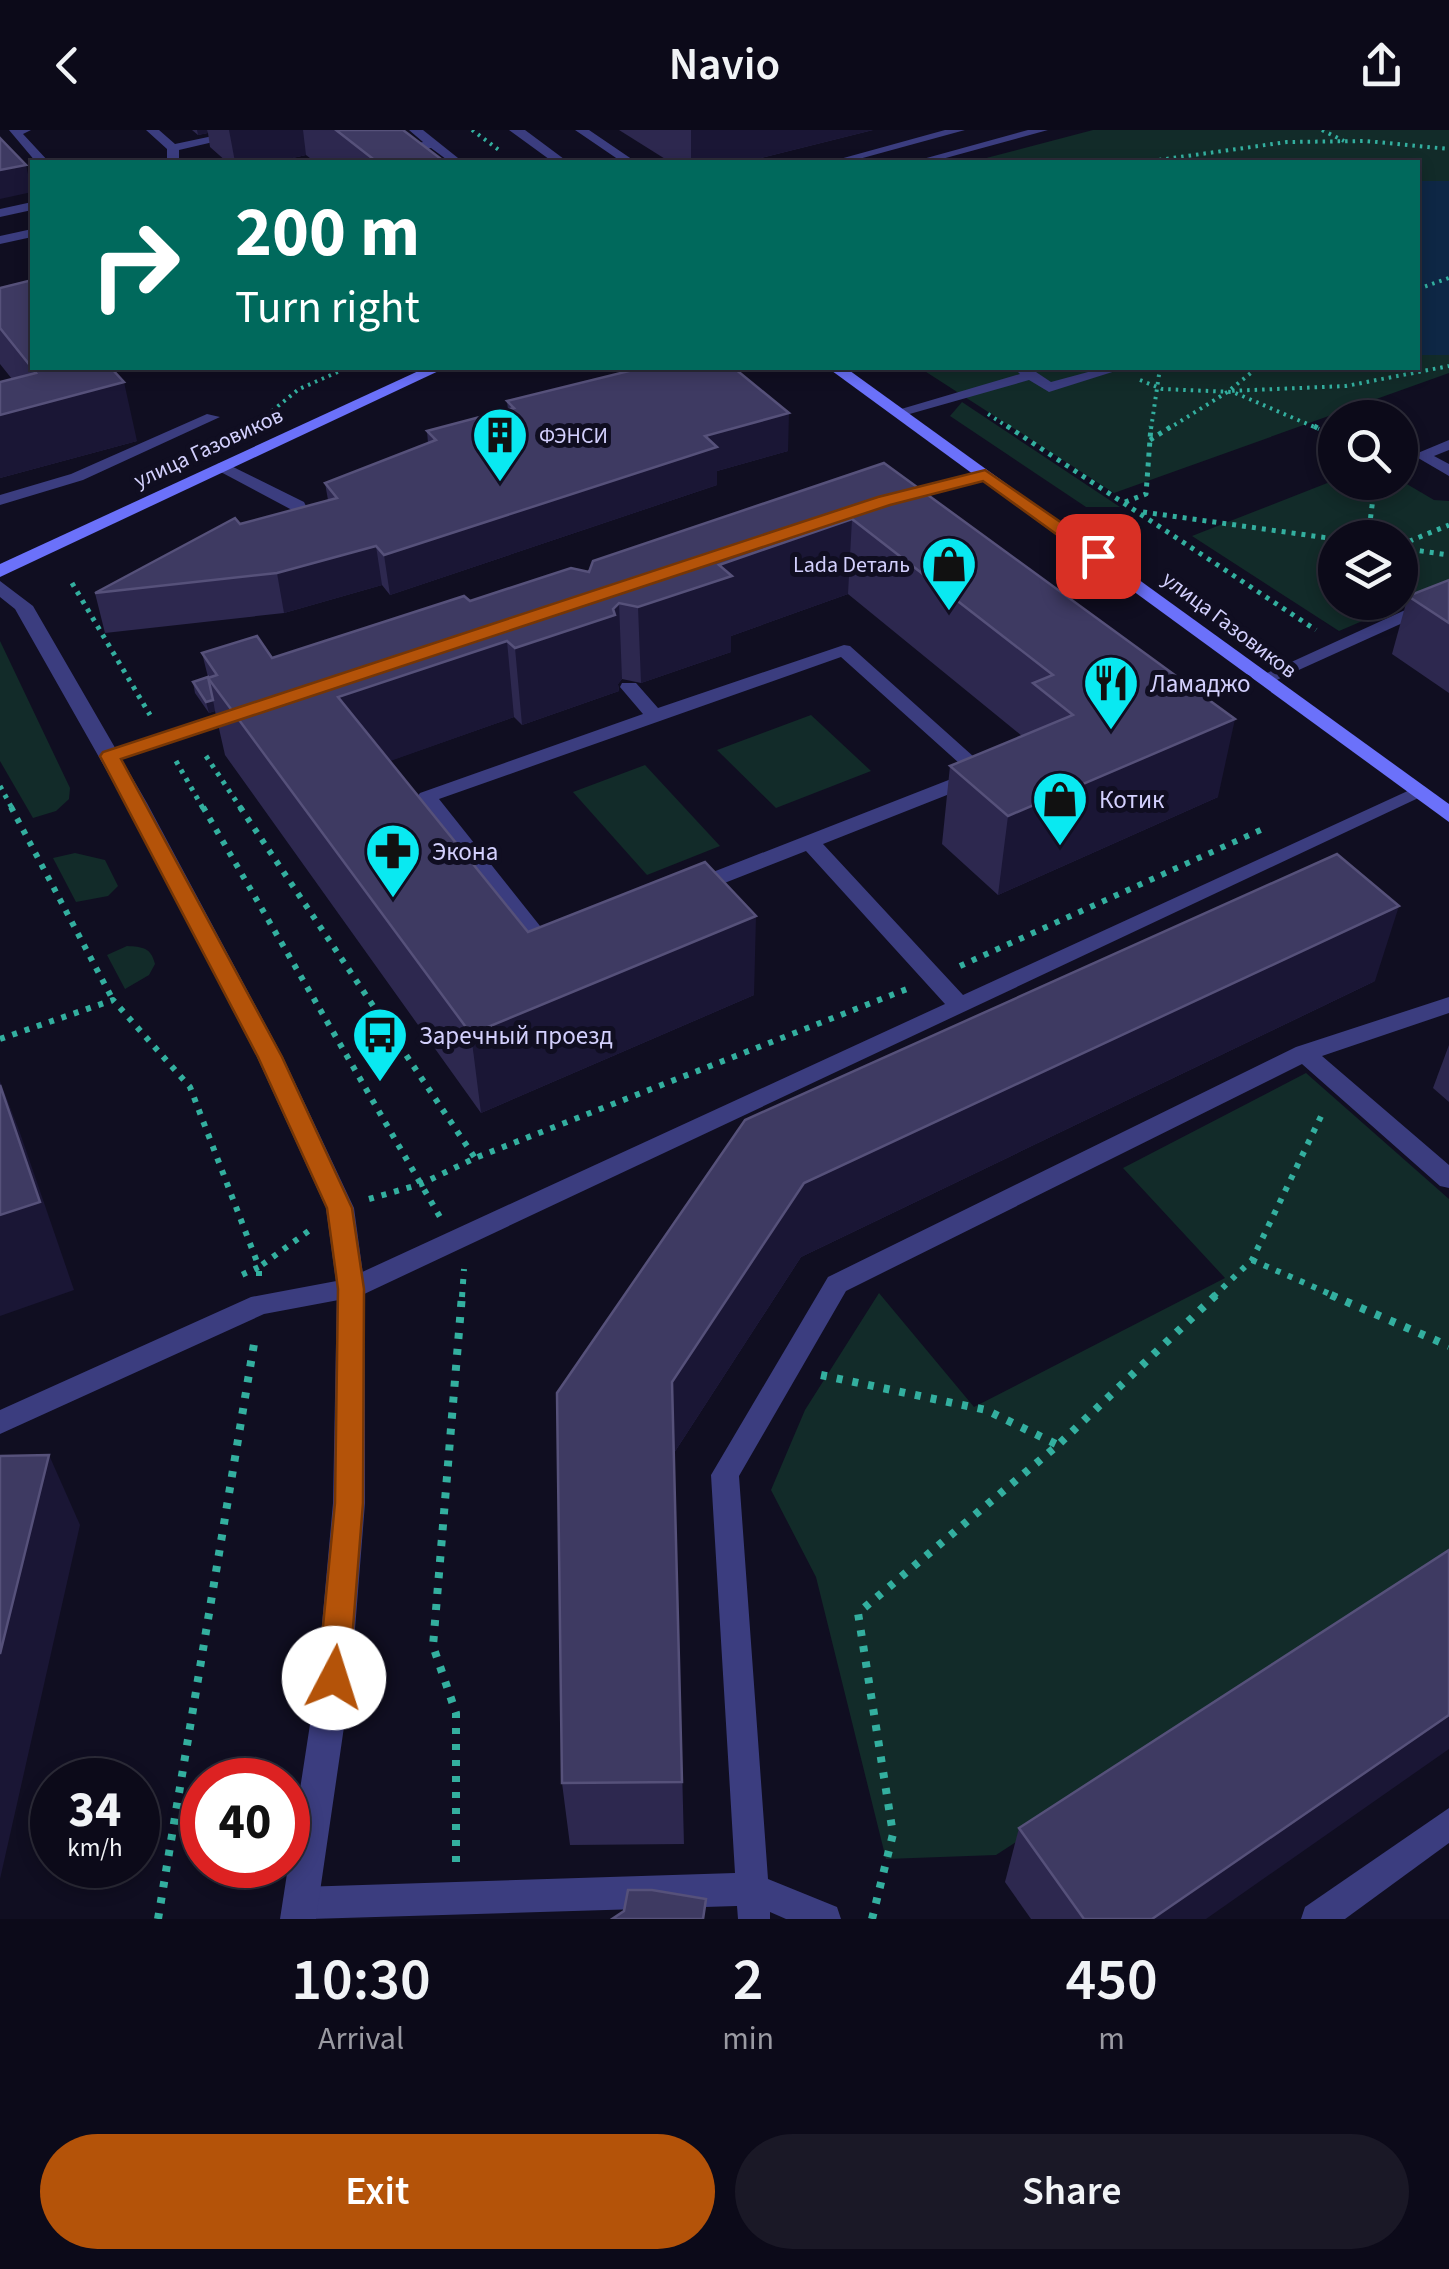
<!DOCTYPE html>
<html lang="en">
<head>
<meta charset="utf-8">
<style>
  body { margin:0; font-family:"Source Sans 3",sans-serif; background:#1a1826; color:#f1f3f6; height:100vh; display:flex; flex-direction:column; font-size:38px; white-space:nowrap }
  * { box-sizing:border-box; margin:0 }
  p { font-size:32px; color:#9a9aa2 }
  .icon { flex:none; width:55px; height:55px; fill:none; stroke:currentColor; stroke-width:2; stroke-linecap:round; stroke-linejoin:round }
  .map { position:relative; height:1789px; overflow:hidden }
  .details { display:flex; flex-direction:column; background:#0c0a19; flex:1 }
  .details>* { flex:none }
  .top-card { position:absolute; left:30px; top:30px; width:1390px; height:210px; border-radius:0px; box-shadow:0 5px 15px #0003,0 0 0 2px #2c2b38; background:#00695c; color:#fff; overflow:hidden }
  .buttons { position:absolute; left:1318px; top:270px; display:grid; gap:20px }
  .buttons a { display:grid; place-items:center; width:100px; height:100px; border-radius:50%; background:#0c0a19; box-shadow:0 5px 15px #0003,0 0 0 2px #2c2b38; font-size:50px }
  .speed { position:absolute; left:30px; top:1628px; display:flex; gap:20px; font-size:50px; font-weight:700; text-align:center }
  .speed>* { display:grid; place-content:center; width:130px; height:130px; border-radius:50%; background:#0c0a19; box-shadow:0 5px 15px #0003,0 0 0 2px #2c2b38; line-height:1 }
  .speed small { font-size:25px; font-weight:400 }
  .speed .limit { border:15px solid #d22; background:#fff; color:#111 }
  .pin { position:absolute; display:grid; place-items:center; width:85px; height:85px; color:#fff; margin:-42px; border-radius:20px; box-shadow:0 5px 15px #0006 }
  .me { position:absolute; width:110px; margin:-55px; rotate:5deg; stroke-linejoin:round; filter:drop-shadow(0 0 8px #0008) }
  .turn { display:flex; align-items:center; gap:35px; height:210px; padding:0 40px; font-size:45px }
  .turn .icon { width:130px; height:130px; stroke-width:2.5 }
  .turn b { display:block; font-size:70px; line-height:85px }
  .eta { display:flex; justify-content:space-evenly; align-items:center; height:170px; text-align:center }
  .eta b { font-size:60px; font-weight:600; line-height:70px }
  .cta { display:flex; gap:20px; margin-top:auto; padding:20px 40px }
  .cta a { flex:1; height:115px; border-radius:60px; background:#b45309; color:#fff; font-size:40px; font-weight:600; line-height:115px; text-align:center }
  .cta a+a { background:#1a1826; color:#f1f3f6 }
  header { display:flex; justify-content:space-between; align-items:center; height:130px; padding:0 40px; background:#0c0a19; font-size:45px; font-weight:600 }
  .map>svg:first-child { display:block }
</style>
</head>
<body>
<header><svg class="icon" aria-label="back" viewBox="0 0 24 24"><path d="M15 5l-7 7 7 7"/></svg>Navio<svg class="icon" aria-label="share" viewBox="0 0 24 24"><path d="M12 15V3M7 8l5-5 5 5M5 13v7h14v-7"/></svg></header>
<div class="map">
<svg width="1449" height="1789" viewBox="0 0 1449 1789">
  <rect width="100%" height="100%" fill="#100e21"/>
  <g fill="#122b29" fill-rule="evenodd">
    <polygon points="1093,0 1449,0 1449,243 1114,363 920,238 1418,238 1418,32 971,32"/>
    <polygon points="962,272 1120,377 1086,377 950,286"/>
    <path d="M1335 350H1400L1434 370 1449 371V454L1339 501 1192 406ZM1335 408H1400V472H1335Z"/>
    <polygon points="0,511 70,658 69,669 56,681 33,688 0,631"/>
    <polygon points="811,585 871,641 776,678 717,620"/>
    <polygon points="645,635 720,716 647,745 573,662"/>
    <polygon points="75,723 105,730 118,756 108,766 76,772 53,728"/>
    <path d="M127 816C142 817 151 817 155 834L149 845 125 859 107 825Z"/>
    <polygon points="1306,943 1449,1069 1449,1430 996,1725 886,1729 816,1447 771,1360 805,1280 879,1163 974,1277 1225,1148 1123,1038"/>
  </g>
  <rect fill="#0e2745" x="1418" y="51" width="31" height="174"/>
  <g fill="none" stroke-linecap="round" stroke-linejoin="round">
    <g stroke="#33af9f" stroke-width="4" stroke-dasharray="2.5 5" stroke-linecap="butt">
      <polyline points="472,0 499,20"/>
      <polyline points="1322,0 1344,11"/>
      <polyline points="301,32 320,28"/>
      <polyline points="1144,32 1287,12 1366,11 1449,19"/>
      <polyline points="1418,159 1449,148"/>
      <polyline points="1140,250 1162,259 1233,262 1319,299"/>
      <polyline points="1231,259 1257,238"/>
      <polyline points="988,284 1011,299"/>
      <polyline points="266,286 299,259 347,238"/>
      <polyline points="1151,299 1160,238"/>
      <polyline points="1168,299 1229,261 1346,256 1449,236"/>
    </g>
    <g stroke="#33af9f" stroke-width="5" stroke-dasharray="4 6" stroke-linecap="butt">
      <polyline points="1007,296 1316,500"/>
      <polyline points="1314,296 1335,308"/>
      <polyline points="1150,310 1172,296"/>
      <polyline points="1125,372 1146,364 1151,296"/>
      <polyline points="1143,382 1335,409"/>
      <polyline points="1368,408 1375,352"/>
      <polyline points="1400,415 1449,395"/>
      <polyline points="1400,418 1449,425"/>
      <polyline points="72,453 150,585"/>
      <polyline points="206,626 242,680"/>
      <polyline points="176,631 204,680"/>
      <polyline points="0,656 13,680"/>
    </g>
    <g stroke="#33af9f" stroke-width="6" stroke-dasharray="5 8" stroke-linecap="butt">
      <polyline points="11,677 113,870"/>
      <polyline points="203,677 440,1087"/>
      <polyline points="240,677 475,1028"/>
      <polyline points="960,836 1265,698"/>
      <polyline points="0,909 113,870 190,957 259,1137 237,1147"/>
      <polyline points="369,1069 421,1054 475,1028 907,859"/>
      <polyline points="1252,1130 1337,1167"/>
      <polyline points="259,1146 259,1137 310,1100"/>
      <polyline points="462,1167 464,1139"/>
      <polyline points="1213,1167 1252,1130 1324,980"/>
    </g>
    <g stroke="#33af9f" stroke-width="8" stroke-dasharray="6 10" stroke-linecap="butt">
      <polyline points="1331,1165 1449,1216"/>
      <polyline points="821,1245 986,1280 1058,1315"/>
      <polyline points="456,1732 456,1583 433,1516 462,1165"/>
      <polyline points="158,1789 255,1208"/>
      <polyline points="872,1789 893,1704 858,1483 1058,1315 1216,1165"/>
    </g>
    <g fill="#3b3d7f" fill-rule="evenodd">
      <polygon points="9,0 31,0 23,4 49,32 36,32"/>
      <polygon points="146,0 159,0 175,14 241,0 264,0 179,20 179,32 167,32 167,19"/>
      <polygon points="409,0 423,0 463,32 450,32 431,18 361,32 339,32 423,12"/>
      <polygon points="575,0 589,0 636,32 622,32"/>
      <polygon points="945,0 965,0 848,32 829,32"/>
      <polygon points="1028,0 1048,0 931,32 912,32"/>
      <polygon points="32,72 32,80 0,87 0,79"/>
      <polygon points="32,99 32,107 0,114 0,106"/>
      <polygon points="1014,238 1030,238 1051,252 1103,238 1125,238 1049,262 1029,250 899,287 891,282 1020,244"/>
      <polygon points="207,284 220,287 83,350 0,375 0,365 71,344"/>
      <polygon points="1449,310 1449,320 1434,326 1449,334 1449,346 1413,325"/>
      <polygon points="223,332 304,372 306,376 298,381 292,380 217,340 217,334"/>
      <polygon points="985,340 993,345 991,348 897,373 889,368"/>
      <polygon points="1449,460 1449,472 1270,553 1263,555 1254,549"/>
      <path d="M844 515 850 516 993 644 990 648 823 714 963 865 1412 659H1426L1429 663 360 1166 264 1184 0 1304V1280L251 1167 347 1149 945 874 806 721 699 763H685L682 758 685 753 969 642 841 527 439 669 548 806H563L566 811C560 820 546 823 536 820L417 667 420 663 643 584 620 557 622 553H636L658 578Z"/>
      <polygon points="244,576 253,582 251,586 117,630 103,630 100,626 103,622"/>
      <polygon points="1449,867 1449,883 1322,926 1449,1035 1449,1058 1440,1056 1302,934 846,1161 739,1346 768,1749 837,1777 841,1789 786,1789 770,1782 770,1789 738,1789 737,1776 309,1789 288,1785 284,1773 288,1761 300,1757 735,1743 711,1345 828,1147 1296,917"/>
      <polygon points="1449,1678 1449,1713 1345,1789 1301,1789 1305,1777"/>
    </g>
    <g fill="#3b3d7f" fill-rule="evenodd">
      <polygon points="509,0 525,0 568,32 553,32"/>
      <polygon points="0,451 33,476 147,673 283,927 354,1078 365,1159 365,1373 351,1549 316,1789 280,1789 317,1549 333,1373 337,1159 326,1078 257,927 125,673 15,479 0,467"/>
    </g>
    <g fill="#6b71fa" fill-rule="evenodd">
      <polygon points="425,238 445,238 0,447 0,434"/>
      <polygon points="828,238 846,238 1449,674 1449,692"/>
    </g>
  </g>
  <g fill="#2d284f">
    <polygon points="192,0 403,0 445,32 315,32 306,25 275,32 227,32 210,17 208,3 198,5"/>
    <polygon points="619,0 873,0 745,32 670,32"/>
    <polygon points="0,158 137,311 0,348 0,252 12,249 0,234"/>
    <polygon points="507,271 788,321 717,341 717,355 390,465 382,455 284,483 105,503 95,463 240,394 328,370 325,353 428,313 427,301 508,280"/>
    <polygon points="884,333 1218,667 998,765 942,714 950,636 1022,606 848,464 731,506 731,522 641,553 622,549 618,554 619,561 522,595 514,587 389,631 528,802 754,865 481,983 225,625 215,581 209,583 195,563 193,552 208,547 202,523 272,528 470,471 589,442"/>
    <polygon points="1449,450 1449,563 1392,524 1408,466"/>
    <polygon points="1375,851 801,1127 674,1323 684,1714 570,1715 562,1653 745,990"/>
    <polygon points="1449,915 1449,972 1433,958"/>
    <polygon points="1019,1698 1206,1789 1031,1789 1005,1752"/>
  </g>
  <g fill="#1a1635">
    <polygon points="197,0 207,0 208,3 198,5"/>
    <polygon points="229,0 303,0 306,25 275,32 235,32"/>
    <polygon points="691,0 873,0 745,32 691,32"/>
    <polygon points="26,35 32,62 0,69 0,40"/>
    <polygon points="124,252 137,311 0,348 0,285"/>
    <polygon points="789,283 788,321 717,341 717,355 390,465 384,425 705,306"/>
    <polygon points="852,389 848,464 731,506 731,522 641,553 638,477 719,435"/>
    <polygon points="376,416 382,455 284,483 277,443"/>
    <polygon points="619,473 622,549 618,554 619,561 522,595 515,518 613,479"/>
    <polygon points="507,511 514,587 351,645 338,567"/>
    <polygon points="213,570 215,581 209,583 206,572"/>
    <polygon points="1235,589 1218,667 998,765 1008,686"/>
    <polygon points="1399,776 1375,851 801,1127 674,1323 684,1714 672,1252 804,1053"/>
    <polygon points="756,786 754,865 481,983 471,904"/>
    <polygon points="0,951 20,1003 74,1160 0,1186"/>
    <polygon points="49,1325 80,1395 0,1749 0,1524"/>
    <polygon points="1449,1585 1449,1619 1206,1789 1152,1789"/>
  </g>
  <g fill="#3e3a62" stroke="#56517a" stroke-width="2.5">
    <polygon points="336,0 403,0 445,32 377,32"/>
    <polygon points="0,8 26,35 0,40"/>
    <polygon points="32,150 32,238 111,238 124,252 0,285 0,252 36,243 0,198 0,158"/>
    <polygon points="641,238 734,238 789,283 705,306 717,317 384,425 376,416 277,443 95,463 235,388 240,394 337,368 325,353 436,310 427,301 514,278 507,271"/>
    <polygon points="884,333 1235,589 1008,686 950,636 1073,585 1033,553 1053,545 852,389 719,435 732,446 638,477 619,473 613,479 615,485 515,518 507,511 338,567 528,802 705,732 756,786 471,904 208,548 217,545 202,523 257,506 272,528 464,466 470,471 571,438 589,442 593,431"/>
    <polygon points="1449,450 1449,493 1408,466"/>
    <polygon points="208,547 213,570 206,572 193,552"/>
    <polygon points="1337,724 1399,776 804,1053 672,1252 682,1652 562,1653 557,1263 745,990"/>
    <polygon points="0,955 40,1072 0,1085"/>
    <polygon points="49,1325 0,1524 0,1326"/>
    <polygon points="1449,1420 1449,1585 1152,1789 1084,1789 1019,1698"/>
    <polygon points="628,1760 652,1760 706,1769 703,1789 612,1789 624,1781"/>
  </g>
  <polygon fill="#b45309" stroke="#753606" stroke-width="2.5" points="985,340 1104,422 1104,430 1092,430 983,351 890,375 121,629 282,927 352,1078 364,1159 363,1373 349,1548 344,1559 334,1563 323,1559 318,1548 335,1373 338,1159 327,1078 258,927 100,626 103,622 878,367"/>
  <defs>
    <g id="building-pin" transform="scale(2.875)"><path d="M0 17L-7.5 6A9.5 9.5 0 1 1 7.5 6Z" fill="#09e9f1" stroke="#100e21"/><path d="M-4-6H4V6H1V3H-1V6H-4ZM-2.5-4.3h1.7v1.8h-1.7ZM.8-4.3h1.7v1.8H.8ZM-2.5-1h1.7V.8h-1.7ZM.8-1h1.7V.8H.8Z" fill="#111"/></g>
    <g id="shop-pin" transform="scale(2.875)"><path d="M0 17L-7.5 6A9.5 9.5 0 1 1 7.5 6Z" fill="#09e9f1" stroke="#100e21"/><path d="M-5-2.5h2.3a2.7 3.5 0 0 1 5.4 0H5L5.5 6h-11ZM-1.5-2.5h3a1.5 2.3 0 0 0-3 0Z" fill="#111"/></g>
    <g id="restaurant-pin" transform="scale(2.875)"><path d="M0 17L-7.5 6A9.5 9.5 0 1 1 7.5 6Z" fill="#09e9f1" stroke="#100e21"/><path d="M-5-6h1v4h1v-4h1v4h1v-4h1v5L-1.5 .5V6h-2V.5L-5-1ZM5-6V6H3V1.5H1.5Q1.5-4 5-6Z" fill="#111"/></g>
    <g id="pharmacy-pin" transform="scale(2.875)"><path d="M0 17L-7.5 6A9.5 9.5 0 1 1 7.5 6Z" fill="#09e9f1" stroke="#100e21"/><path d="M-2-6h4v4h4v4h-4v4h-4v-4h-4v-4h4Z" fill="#111"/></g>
    <g id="bus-pin" transform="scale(2.875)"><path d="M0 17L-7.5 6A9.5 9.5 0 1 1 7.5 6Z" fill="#09e9f1" stroke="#100e21"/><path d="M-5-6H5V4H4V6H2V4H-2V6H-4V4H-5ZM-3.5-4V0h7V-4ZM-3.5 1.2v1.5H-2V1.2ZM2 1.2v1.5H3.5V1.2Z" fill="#111"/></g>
  </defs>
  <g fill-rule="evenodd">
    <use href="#building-pin" x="500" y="305"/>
    <use href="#shop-pin" x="949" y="434"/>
    <use href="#restaurant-pin" x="1111" y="553"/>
    <use href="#shop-pin" x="1060" y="669"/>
    <use href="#pharmacy-pin" x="393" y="721"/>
    <use href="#bus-pin" x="380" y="905"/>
  </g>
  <g text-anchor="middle" stroke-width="10" stroke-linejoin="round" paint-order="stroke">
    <g font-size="22" fill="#d3d0fd" stroke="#100e21" text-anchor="start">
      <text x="539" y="313">ФЭНСИ</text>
      <text x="910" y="442" text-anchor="end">Lada Dеталь</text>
    </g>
    <g font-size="22" fill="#d3d0fd" stroke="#100e21">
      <text transform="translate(208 317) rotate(-25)" y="8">улица Газовиков</text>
      <text transform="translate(1230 494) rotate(37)" y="8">улица Газовиков</text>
    </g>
    <g font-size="25" fill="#d3d0fd" stroke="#100e21" text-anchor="start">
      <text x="1150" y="562">Ламаджо</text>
      <text x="1099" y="678">Котик</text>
      <text x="432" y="730">Экона</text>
      <text x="419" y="914">Заречный проезд</text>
    </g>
  </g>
</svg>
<div class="buttons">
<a><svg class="icon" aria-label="search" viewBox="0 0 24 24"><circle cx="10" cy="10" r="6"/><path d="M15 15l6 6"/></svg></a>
<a><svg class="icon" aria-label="layers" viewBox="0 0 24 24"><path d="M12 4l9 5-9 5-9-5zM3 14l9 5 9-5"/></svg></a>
</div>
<div class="speed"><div>34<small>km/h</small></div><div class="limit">40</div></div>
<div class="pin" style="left:1098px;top:426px;background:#d93025"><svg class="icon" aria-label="arrive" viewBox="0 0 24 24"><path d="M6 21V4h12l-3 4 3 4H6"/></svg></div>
<svg class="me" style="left:334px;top:1548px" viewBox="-20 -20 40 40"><circle r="19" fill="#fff"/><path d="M0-13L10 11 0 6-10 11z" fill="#b45309"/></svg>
<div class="top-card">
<div class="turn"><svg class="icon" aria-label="right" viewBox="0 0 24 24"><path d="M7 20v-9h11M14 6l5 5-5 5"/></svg><div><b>200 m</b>Turn right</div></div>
</div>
</div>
<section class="details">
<div class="eta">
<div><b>10:30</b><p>Arrival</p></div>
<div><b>2</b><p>min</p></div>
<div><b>450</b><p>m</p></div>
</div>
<div class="cta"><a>Exit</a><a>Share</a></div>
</section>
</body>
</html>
